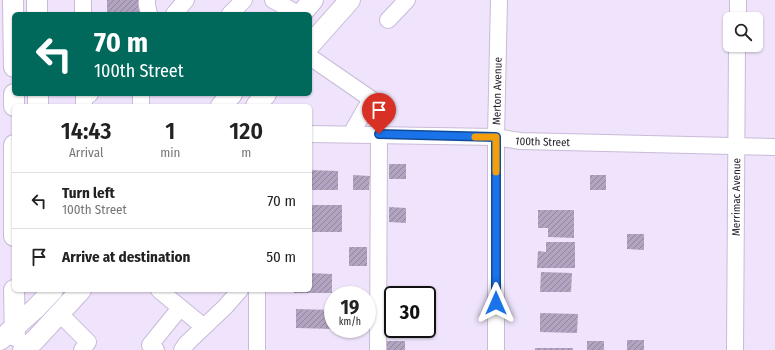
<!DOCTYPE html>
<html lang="en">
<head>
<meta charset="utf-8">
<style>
  body { margin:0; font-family:"Fira Sans Condensed",sans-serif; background:#f6f6f6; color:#222; height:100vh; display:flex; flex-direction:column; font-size:15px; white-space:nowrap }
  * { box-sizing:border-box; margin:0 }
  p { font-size:13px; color:#767676 }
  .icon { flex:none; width:22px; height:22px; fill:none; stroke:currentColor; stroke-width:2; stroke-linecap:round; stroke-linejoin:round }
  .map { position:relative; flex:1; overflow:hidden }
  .sheet { position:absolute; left:12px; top:104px; width:300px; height:188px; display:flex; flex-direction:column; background:#fff; border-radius:6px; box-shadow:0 1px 3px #0004 }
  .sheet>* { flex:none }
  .guide { position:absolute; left:12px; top:12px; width:300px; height:84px; border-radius:6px; box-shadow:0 1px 3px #0004; background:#00695c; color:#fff; overflow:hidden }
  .controls { position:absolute; left:723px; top:12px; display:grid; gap:8px }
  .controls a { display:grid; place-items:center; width:40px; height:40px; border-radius:6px; background:#fff; box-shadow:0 1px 3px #0004; font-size:20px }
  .speed { position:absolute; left:324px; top:286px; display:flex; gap:8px; font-size:20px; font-weight:700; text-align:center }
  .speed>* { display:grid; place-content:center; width:52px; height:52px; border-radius:50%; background:#fff; box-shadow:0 1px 3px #0004; line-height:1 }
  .speed small { font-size:10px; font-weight:400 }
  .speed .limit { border:2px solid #111; border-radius:6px; background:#fff; color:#111 }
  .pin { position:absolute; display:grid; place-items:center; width:34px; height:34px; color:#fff; margin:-41px -17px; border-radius:50% 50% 50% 0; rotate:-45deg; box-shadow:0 0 4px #0007 }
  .pin .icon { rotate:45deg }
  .me { position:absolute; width:44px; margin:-22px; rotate:0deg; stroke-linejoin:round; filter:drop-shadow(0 0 3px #0008) }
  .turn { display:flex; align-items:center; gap:14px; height:84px; padding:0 16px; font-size:18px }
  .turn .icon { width:52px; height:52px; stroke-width:2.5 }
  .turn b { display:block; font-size:28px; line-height:34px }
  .eta { display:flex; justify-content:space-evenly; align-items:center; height:68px; text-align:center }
  .eta b { font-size:24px; font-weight:600; line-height:28px }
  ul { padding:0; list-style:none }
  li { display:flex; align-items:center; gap:12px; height:56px; padding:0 16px; border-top:1px solid #e0e0e0 }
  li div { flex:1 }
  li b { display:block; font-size:15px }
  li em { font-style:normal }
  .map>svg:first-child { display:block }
</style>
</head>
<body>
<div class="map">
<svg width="775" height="350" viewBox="0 0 775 350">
  <defs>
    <pattern id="building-hatch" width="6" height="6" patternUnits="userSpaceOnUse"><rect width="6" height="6" fill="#b1a4c0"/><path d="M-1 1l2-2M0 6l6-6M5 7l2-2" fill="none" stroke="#90859c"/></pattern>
  </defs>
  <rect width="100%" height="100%" fill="#efe4fc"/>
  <g fill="url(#building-hatch)">
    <rect x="107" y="0" width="35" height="14"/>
    <rect x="389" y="164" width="17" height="15"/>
    <polygon points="310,170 338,171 338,190 310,190"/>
    <polygon points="353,175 370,176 369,190 353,190"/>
    <rect x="590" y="175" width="16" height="15"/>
    <rect x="310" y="205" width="32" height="27"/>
    <polygon points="389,207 406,208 406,223 389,222"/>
    <polygon points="538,210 574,210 574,238 548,237 548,228 538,228"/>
    <polygon points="627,234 644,234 644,250 627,249"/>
    <polygon points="546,242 575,242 575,268 537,268 538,251 546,252"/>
    <rect x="349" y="247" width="18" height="19"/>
    <polygon points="541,272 572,273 571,292 540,292"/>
    <polygon points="310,273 332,274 332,293 294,293 294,290 310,290"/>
    <rect x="345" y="289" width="18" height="6"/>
    <polygon points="296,309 333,310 333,329 296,328"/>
    <polygon points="367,312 372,312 372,330 354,331 354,329 367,329"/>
    <polygon points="540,313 578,314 577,333 540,332"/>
    <rect x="627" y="340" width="17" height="10"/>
    <rect x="387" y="341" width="18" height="9"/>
    <rect x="587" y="341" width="17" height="9"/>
    <rect x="535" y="348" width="38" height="2"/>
  </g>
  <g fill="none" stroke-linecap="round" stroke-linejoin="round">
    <g stroke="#c9bbd8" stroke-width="18">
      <g id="minor">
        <polyline points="147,0 147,5 149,14"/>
        <polyline points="273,0 298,14"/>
        <polyline points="83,14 83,0"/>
        <polyline points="174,14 186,0"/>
        <polyline points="230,14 244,0"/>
        <polyline points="738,19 738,0"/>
        <polyline points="388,20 407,0"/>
        <polyline points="310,57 371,99 351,134"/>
        <polyline points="141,94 141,106"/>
        <polyline points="84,106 84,98 90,94"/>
        <path id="s1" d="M310 134 496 137 520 141 775 147"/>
        <polyline points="159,290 204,327"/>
        <polyline points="257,290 257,350"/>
        <polyline points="59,313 88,342 82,350"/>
        <polyline points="156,350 150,345 180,308"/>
        <polyline points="182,350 187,343 225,307 240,290"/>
        <polyline points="378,350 379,135"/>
        <path id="s2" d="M496 350V137L499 0"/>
        <path id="s3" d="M735 350 737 45"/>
      </g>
    </g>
    <g stroke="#c9bbd8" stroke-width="22">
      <g id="major">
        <polyline points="13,0 14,67"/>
        <polyline points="37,0 37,14"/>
        <polyline points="301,14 313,0"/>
        <polyline points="310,45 350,0"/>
        <polyline points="38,94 38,106"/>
        <polyline points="14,106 14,94"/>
        <polyline points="221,106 232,94"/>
        <polyline points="256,106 266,94"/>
        <polyline points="14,145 14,236"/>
        <polyline points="14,290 15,336"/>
        <polyline points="0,340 35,309 53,290"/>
        <polyline points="23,350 35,340 81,290"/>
      </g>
    </g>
    <use href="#minor" stroke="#fff" stroke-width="16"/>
    <use href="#major" stroke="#fff" stroke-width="20"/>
  </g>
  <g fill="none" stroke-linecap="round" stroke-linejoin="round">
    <g stroke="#114b97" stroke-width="10">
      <polyline id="route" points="379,134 496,137 496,303"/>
    </g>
    <use href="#route" stroke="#1a73e8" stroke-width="7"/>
    <polyline stroke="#f59e0b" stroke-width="7" points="475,137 496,137 496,172"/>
  </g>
  <g text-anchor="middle" stroke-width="4" stroke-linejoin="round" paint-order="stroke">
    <g font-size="11" fill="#211c27" stroke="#f8f6fc">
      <text dy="4" stroke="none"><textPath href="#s2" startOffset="259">Merton Avenue</textPath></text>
      <text dy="4" stroke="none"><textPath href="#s1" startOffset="233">100th Street</textPath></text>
      <text dy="4" stroke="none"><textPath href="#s3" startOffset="153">Merrimac Avenue</textPath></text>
    </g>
  </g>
</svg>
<div class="controls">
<a><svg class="icon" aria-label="search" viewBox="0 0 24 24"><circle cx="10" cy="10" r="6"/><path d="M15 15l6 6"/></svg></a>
</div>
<div class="speed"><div>19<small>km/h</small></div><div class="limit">30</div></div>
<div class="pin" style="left:379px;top:134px;background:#d93025"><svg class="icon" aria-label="arrive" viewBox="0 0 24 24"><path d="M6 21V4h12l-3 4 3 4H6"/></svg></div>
<svg class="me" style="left:496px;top:303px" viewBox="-20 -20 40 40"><path d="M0-17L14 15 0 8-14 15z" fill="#1a73e8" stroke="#fff" stroke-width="4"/></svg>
<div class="guide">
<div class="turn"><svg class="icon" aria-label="left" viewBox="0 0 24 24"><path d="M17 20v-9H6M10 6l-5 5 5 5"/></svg><div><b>70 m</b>100th Street</div></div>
</div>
<section class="sheet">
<div class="eta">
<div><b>14:43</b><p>Arrival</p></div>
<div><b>1</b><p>min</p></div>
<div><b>120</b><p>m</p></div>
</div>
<ul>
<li><svg class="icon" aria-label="left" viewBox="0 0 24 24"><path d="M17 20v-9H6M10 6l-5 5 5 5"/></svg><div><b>Turn left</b><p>100th Street</p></div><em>70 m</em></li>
<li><svg class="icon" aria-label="arrive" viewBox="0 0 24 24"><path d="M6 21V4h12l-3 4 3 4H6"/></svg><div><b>Arrive at destination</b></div><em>50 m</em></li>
</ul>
</section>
</div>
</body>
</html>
